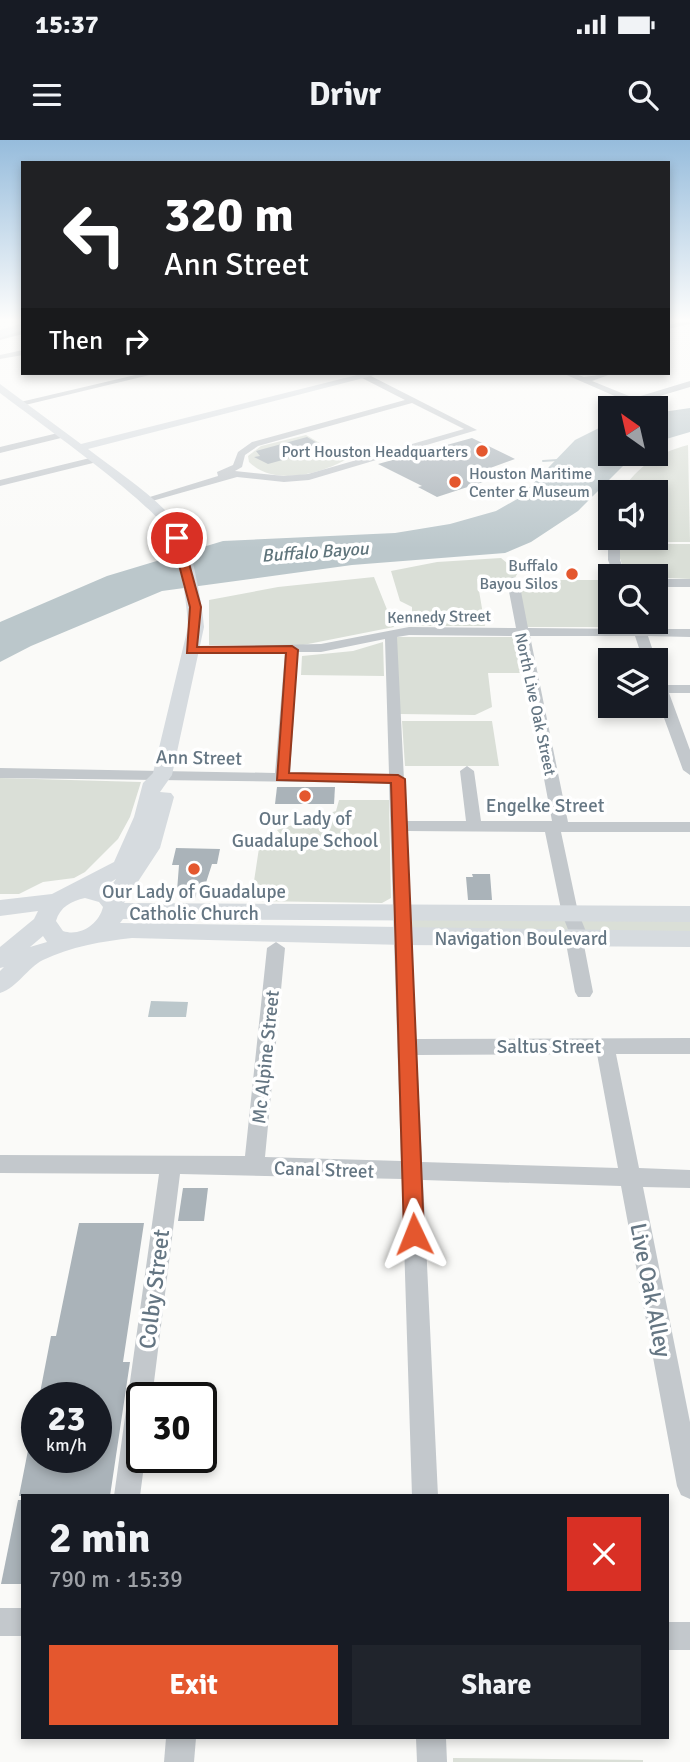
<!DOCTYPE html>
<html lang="en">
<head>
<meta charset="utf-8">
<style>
  body { margin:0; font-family:Signika,sans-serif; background:#20242c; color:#f1f3f6; height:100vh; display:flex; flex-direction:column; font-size:26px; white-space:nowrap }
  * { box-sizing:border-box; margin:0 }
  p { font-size:23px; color:#9ea1a6 }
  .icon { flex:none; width:38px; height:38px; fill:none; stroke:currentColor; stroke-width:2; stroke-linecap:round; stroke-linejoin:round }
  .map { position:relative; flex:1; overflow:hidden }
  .drawer { position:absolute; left:21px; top:1354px; width:648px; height:245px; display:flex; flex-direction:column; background:#171b24; border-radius:0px; box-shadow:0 4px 10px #0003 }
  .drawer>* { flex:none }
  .guide { position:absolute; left:21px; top:21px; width:649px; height:214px; border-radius:0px; box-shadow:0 4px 10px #0003; background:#202124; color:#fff; overflow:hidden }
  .needle { width:46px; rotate:326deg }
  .tools { position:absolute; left:598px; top:256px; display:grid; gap:14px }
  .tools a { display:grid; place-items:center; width:70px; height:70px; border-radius:0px; background:#171b24; box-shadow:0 4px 10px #0003; font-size:35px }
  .speed { position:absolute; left:21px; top:1242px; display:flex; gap:14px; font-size:35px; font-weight:700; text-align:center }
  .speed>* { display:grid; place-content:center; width:91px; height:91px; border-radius:50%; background:#171b24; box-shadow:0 4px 10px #0003; line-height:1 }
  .speed small { font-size:18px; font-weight:400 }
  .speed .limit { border:4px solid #111; border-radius:10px; background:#fff; color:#111 }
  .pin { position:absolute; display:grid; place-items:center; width:60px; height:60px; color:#fff; margin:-30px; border:4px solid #fff; border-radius:50%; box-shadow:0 2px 7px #0007 }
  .me { position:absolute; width:77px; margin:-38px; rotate:358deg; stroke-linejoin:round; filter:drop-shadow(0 0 5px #0008) }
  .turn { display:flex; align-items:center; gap:24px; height:147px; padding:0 28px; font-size:32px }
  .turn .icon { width:91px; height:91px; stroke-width:2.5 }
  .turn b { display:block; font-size:49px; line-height:60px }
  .then { display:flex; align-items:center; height:66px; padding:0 28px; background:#0003; gap:14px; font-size:26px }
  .round { display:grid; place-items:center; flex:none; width:74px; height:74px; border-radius:0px; background:#20242c }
  .headline { display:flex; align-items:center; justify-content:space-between; height:119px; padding:0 28px }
  h1 { font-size:42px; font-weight:700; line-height:52px }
  .cta { display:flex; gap:14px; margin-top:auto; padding:14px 28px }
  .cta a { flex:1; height:80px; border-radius:0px; background:#e4572e; color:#fff; font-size:28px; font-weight:700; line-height:80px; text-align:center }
  .cta a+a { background:#20242c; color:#f1f3f6 }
  .status { display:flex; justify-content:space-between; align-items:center; height:49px; padding:0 35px; background:#171b24; direction:ltr }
  .status svg { height:19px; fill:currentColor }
  header { display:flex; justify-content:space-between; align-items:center; height:91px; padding:0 28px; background:#171b24; font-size:32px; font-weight:700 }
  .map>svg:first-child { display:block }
</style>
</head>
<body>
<div class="status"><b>15:37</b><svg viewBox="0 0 49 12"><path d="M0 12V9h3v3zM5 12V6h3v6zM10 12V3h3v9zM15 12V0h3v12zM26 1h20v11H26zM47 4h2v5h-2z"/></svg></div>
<header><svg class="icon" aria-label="menu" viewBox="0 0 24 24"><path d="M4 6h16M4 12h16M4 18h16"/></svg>Drivr<svg class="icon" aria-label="search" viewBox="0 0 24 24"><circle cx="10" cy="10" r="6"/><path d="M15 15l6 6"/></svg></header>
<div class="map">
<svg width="690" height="1622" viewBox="0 0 690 1622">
  <rect width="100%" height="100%" fill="#fafaf8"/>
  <g fill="#dadfd7">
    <path d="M306 295 347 319C324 332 276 348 249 322L248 316 261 306Z"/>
    <path d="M688 305 690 402H616L615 397H656V352H621C638 326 658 313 688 305Z"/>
    <polygon points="615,404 690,404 690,439 626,436"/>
    <polygon points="501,418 518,432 515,438 477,439 485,486 404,486 412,478 412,467 400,461 391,431 437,422"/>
    <polygon points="374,437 394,487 303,505 209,505 209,460 278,447"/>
    <polygon points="517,440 611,440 611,481 627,481 629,487 525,487"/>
    <polygon points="396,497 514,497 521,533 488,533 492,567 475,575 400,574"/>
    <polygon points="383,502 384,536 301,535 302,516 353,511"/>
    <polygon points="402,581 492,581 499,626 405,626"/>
    <polygon points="0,638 141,642 130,677 118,699 85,732 74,738 43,742 19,754 0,754"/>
    <polygon points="339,660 389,660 391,758 382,763 251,761 259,708 280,702 282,696 277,690 336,671"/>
    <polygon points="411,777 690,778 690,795 412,794"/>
    <polygon points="453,1618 643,1620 643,1622 453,1622"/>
  </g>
  <g fill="#bbc7cb">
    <polygon points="690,268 690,292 656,302 656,273"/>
    <polygon points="611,282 611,313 632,313 624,317 623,326 578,371 531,402 505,413 352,425 162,451 31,506 0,522 0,482 107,436 223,401 395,393 450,384 496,371 519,358 575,300"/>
    <polygon points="151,861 188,862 186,877 148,877"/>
  </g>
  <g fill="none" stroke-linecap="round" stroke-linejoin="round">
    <polyline stroke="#bbc7cb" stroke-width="2" points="543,321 558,320"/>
  </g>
  <g fill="#aab3b9">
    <polygon points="307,297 326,308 268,324 254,317 260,316 256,311"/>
    <polygon points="472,298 515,319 482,331 492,339 437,357 418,347 422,346 378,324"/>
    <polygon points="277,647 335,647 334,664 275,664"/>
    <polygon points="176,708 220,709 217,724 212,724 203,752 197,752 195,759 183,758 185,751 177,751 179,725 172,725"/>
    <polygon points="472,734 490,734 492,760 468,760 466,737 473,737"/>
    <polygon points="183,1048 208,1048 204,1081 178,1081"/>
    <polygon points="79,1083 144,1083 123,1222 130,1222 110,1356 19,1356 32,1290 37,1291 37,1318 96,1318 96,1258 39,1258 51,1196 56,1196"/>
    <polygon points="18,1360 23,1360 23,1444 1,1444"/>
  </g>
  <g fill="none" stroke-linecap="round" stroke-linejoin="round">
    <g fill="#c3c8cc" fill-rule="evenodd">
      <polygon points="681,182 690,182 690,184 668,189 668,185"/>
      <polygon points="23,189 23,194 0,200 0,195"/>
      <polygon points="23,210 23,215 0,219 0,215"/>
      <polygon points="144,233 158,233 21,266 16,263"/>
      <path d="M365 233 477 290 309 340 284 342 237 337 145 363 140 360 218 336 217 332 233 325 238 312 252 302 405 260 362 238ZM412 263 464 289 308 334 284 336 235 331 242 327 245 315 258 306Z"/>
      <polygon points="562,233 573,233 584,237 614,233 592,241 634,258 690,241 690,247 633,264"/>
      <polygon points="62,292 67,295 65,297 0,313 0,307"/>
      <polygon points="94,317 99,320 97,322 0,346 0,340"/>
      <polygon points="614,402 620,405 620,420 626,436 614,436 608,420 608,405"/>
      <path d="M513 437 519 441 528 488 633 489 632 481H642L645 489H690V497L648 496 656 520H643L635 496H530L568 682H690V692H561L578 772 587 794 583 800 593 852 590 857H578L575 852 565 798 569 792 562 774 545 692 407 691 416 899 690 898V914H616L639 1028 690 1030V1048L643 1047 690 1282V1359L681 1355 677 1346 621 1046 423 1040 438 1356H412L402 1039 180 1034 152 1258H142V1318H145L140 1356H114L159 1034 0 1033V1015L245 1016 267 808 276 802 285 808 265 1017 401 1021 389 643 0 638V628L275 633 285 512 191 514 186 513V507L321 504 409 487 516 488 507 441ZM409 495 517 496 552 681H481L474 631 467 626 460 631 466 681H406L397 497ZM385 499 389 634 290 633 298 512H321ZM597 914 618 1028 422 1022 417 915Z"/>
      <rect x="656" y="439" width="34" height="8"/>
      <polygon points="656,533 661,534 666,545 690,545 690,553 669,553 690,610 690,635 683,630 656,556"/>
      <rect x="0" y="1468" width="23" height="28"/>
      <rect x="667" y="1482" width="23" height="28"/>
      <polygon points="166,1598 196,1598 194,1622 164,1622"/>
      <polygon points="416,1598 446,1598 447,1622 417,1622"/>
    </g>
    <path fill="#d6dbdf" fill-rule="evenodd" d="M365 233H383L88 309C119 333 156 356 180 387 191 401 203 468 204 487L172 635 160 652 171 653 174 657 160 708 124 763 690 766V782L123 779 120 783 690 791V807L404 805 132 798C103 801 70 807 43 820 27 828 18 847 0 853V831L4 827 0 828V807L34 779 38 771 0 776V760L52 754 114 722 134 677 143 643 153 633 188 487C187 461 180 417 169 393 156 365 31 277 0 253V244L81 304ZM116 739 109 749 102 747ZM85 758 99 762 103 767C99 784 80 797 63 791L56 781C60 767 71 761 85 758ZM43 796 47 802 30 807Z"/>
    <polygon fill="#d6dbdf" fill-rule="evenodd" points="23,183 23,190 0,198 0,190"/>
  </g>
  <linearGradient id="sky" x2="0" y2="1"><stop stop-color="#96bcdc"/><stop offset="0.44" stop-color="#fdfdfc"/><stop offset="1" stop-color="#fdfdfc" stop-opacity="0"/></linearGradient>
  <rect width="690" height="409" fill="url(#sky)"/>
  <polygon fill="#e4572e" stroke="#94391e" stroke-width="2" points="177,395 182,398 201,467 197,507 292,506 298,510 289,633 398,635 405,639 424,1094 421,1101 414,1103 407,1101 404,1094 391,643 277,640 286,513 187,513 190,467 172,398"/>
  <g fill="#e4572e" stroke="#fff" stroke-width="2.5">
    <circle cx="482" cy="311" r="7"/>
    <circle cx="455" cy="342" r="7"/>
    <circle cx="572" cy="434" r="7"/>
    <circle cx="305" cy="656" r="7"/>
    <circle cx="194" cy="729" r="7"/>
  </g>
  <g text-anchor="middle" stroke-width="7" stroke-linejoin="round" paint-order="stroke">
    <g font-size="16" fill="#657683" stroke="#fff" text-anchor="end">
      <text x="468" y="317">Port Houston Headquarters</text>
      <text x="469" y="339" text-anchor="start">Houston Maritime<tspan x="469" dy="18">Center &amp; Museum</tspan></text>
      <text x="558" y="431">Buffalo<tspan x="558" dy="18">Bayou Silos</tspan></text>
    </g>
    <g font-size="16" fill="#657683" stroke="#fff">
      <text transform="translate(439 476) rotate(-1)" y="6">Kennedy Street</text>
      <text transform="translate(536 564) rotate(78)" y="6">North Live Oak Street</text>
    </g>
    <g font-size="18" font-style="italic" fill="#60757c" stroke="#fff">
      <text transform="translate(315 412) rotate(-4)" y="6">Buffalo Bayou</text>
    </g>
    <g font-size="19" fill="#657683" stroke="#fff">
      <text transform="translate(199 617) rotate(1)" y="7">Ann Street</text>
      <text x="545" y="672">Engelke Street</text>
      <text x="521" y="805">Navigation Boulevard</text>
      <text x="549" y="913">Saltus Street</text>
      <text transform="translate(265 917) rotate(-84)" y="7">Mc Alpine Street</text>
      <text transform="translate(324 1029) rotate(2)" y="7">Canal Street</text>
    </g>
    <g font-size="19" fill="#657683" stroke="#fff">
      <text x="305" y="685">Our Lady of<tspan x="305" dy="22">Guadalupe School</tspan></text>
      <text x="194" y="758">Our Lady of Guadalupe<tspan x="194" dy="22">Catholic Church</tspan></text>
    </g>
    <g font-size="23" fill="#657683" stroke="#fff">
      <text transform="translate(154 1149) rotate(-83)" y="8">Colby Street</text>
      <text transform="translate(651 1150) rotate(79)" y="8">Live Oak Alley</text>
    </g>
  </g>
</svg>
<div class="tools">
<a><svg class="needle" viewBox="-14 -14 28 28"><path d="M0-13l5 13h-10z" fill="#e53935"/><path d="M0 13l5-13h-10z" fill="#9ea1a6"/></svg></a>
<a><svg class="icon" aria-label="sound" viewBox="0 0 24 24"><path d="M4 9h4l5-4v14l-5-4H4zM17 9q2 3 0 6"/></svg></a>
<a><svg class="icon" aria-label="search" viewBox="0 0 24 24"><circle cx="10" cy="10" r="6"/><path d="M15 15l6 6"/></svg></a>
<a><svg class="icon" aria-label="layers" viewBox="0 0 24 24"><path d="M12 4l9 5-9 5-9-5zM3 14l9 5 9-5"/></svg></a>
</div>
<div class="speed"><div>23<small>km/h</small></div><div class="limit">30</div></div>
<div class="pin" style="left:177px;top:398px;background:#d93025"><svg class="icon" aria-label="arrive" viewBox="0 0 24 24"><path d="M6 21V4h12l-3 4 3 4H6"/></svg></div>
<svg class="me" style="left:414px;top:1094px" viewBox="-20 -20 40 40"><path d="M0-17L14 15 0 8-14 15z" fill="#e4572e" stroke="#fff" stroke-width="4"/></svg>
<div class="guide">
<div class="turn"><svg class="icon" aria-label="left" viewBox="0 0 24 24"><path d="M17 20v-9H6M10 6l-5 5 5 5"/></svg><div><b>320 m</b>Ann Street</div></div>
<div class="then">Then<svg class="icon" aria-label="right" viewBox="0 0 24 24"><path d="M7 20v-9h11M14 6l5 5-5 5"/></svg></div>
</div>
<section class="drawer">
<div class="headline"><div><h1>2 min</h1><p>790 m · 15:39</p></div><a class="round" style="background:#d93025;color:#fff"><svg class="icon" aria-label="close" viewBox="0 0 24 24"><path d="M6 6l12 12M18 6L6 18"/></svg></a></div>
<div class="cta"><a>Exit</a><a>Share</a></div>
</section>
</div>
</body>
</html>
